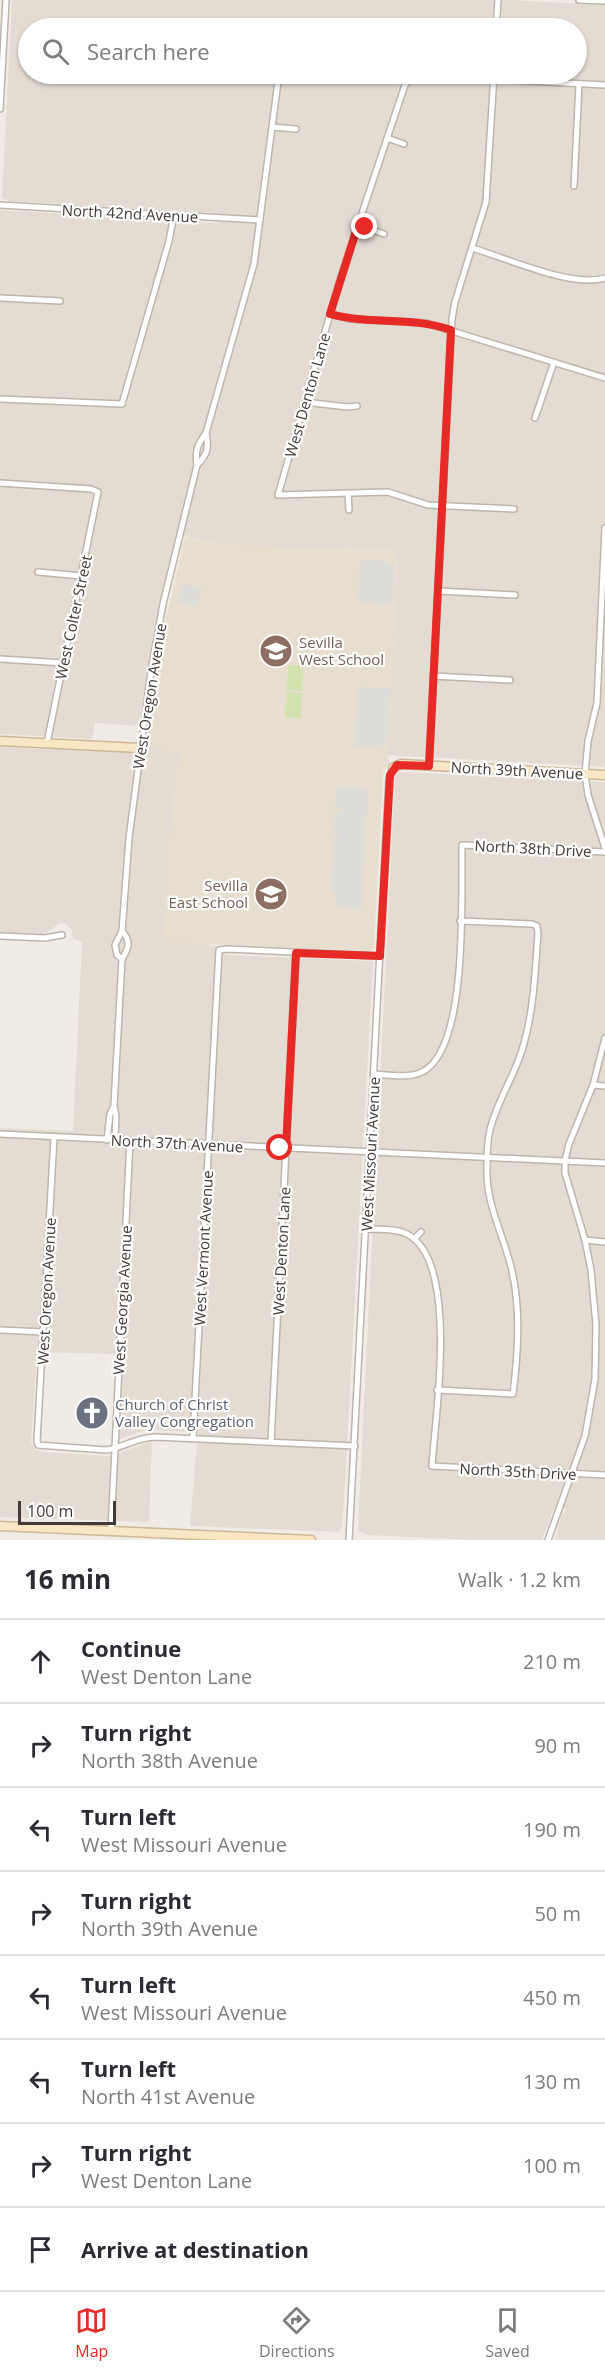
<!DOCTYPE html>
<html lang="en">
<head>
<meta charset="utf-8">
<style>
  :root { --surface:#fff; --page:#f7f7f7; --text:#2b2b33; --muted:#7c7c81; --line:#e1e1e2; --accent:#e72a25 }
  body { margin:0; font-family:"Open Sans",sans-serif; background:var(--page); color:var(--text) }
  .scale { position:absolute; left:18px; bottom:15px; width:98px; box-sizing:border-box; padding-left:6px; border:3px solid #423b35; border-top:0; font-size:16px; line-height:21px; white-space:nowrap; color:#423b35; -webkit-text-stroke:4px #fff; paint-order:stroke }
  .stop { position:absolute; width:18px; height:18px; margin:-14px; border:4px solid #e72a25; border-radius:50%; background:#fff }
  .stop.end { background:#e72a25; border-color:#fff; box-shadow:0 2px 6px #0008 }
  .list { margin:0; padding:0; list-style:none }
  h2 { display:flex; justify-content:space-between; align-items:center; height:78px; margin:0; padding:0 24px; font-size:26px }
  h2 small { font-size:20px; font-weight:400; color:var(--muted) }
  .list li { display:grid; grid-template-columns:39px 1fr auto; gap:18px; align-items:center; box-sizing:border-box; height:84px; padding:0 24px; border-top:2px solid var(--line) }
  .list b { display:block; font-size:22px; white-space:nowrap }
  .list p { margin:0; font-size:20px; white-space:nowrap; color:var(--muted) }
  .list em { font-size:20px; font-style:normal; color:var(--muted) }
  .icon { flex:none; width:33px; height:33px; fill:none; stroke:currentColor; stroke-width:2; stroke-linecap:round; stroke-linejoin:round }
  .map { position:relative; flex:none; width:605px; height:1540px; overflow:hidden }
  .search { position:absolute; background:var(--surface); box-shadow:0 2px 4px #0004; left:18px; right:18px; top:18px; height:66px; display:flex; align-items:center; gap:15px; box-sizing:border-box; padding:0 21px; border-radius:33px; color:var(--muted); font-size:22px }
  .sheet { height:750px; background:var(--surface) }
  nav { display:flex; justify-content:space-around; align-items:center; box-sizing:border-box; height:84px; border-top:2px solid var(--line); background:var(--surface); font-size:16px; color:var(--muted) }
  nav a { display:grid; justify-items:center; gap:3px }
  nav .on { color:var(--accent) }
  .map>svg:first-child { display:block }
  .residential { fill:#e4dcd3; fill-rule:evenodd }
  .education { fill:#e8decf }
  .park { fill:#d1e2b0 }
  .parking { fill:#dedcd9 }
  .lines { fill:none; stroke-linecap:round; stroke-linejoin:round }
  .street-casing { stroke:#beb5ab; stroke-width:8 }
  .secondary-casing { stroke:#cdb897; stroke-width:11 }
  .street { stroke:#fff; stroke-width:5 }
  .secondary { stroke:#f9e6c5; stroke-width:8 }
  .route { stroke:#e72a25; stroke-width:8 }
  .labels { text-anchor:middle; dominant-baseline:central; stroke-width:4.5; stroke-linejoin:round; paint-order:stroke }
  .street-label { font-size:15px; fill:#423b35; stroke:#fff }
  .education-label { font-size:15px; fill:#785e54; stroke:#fff; text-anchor:start }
  .worship-label { font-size:15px; fill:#5b616d; stroke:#fff; text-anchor:start }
</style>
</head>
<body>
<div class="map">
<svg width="605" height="1540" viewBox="0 0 605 1540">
  <rect width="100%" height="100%" fill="#f0ebe4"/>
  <g class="residential">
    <path d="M 12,0 L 512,0 L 605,5 L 605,767 L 387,755 L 397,551 L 220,545 L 176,534 L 152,640 L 139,726 L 95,723 L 92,739 L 0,734 L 0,210 L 219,223 L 221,213 L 9,201 L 2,198 ZM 28,28 L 576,28 L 576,74 L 28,74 Z"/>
    <path d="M 0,747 L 39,749 L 54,747 L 144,753 L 145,748 L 180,751 L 169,847 L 209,945 L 215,946 L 226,955 L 373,961 L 345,1484 L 342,1527 L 339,1532 L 190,1526 L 198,1432 L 145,1430 L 112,1442 L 116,1354 L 37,1352 L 31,1442 L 36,1450 L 43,1452 L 111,1456 L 152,1441 L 149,1522 L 0,1517 L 0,1128 L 73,1131 L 82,942 L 73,939 L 72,930 L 65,923 L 60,923 L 46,933 L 42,934 L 0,932 Z"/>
    <path d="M 400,772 L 605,782 L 605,1540 L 555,1540 L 561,1517 L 567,1509 L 554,1509 L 542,1540 L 476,1540 L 367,1535 L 359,1531 L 358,1528 L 395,775 Z"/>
  </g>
  <path class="education" d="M 185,537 L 220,545 L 397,551 L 387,755 L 390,762 L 384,770 L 383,776 L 374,946 L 371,951 L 162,942 L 169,847 L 180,751 L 145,748 L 163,631 Z"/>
  <g class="park">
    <path d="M 288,665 L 303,666 L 302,691 L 287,690 Z"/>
    <path d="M 287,692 L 302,693 L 301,718 L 285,718 Z"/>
  </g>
  <g class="parking">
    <path d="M 366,559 L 389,561 L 389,565 L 395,565 L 393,601 L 387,605 L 364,603 L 364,600 L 358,602 L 360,563 Z"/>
    <path d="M 182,584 L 202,589 L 197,607 L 178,603 Z"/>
    <path d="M 358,687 L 390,688 L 387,742 L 375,748 L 354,747 Z"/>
    <path d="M 336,787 L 368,788 L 362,909 L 336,907 L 336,894 L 331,893 L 332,864 L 336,864 L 336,862 L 332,862 L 333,837 L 339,838 L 340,835 L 334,834 L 335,811 L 340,811 L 341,808 L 335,808 Z"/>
  </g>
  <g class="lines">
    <g class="street-casing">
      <g id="street">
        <path d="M 579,0 L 605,1"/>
        <path d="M 496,28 L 498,0"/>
        <path d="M 0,109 L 6,0"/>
        <path d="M 272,127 L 296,129"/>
        <path d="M 387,138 L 404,144"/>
        <path d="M 574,186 L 579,84"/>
        <path d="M 0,205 L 260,220"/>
        <path d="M 358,225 L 384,234"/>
        <path d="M 472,248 C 507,258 571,288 605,278"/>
        <path d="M 0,298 L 60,301"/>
        <path d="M 330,314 L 350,319 L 426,323 L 605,378"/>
        <path d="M 0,399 L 122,404 L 169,241 L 174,215"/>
        <path d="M 305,402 L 347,407 L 357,406"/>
        <path d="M 535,418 L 554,362"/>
        <path d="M 197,465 C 208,454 209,448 206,433"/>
        <path d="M 0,483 L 91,489 L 98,492 L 47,743"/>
        <path d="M 348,493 L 349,510"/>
        <path d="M 514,509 L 428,505 L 388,492 L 278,495 L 341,276 L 405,85 L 411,77 L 452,77 L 605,85"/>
        <path d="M 605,528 L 597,703 L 588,741 L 585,774 L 588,795 L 605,848"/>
        <path d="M 38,572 L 82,576"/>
        <path d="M 438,591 L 515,595"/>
        <path d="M 0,659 L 64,663"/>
        <path d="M 433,676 L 510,680"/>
        <path d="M 429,766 L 452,319 L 455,302 L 486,202 L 494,74"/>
        <path d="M 0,936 L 45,938 L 62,935"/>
        <path d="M 122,959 L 117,955 L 115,945 L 122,931 L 129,838 L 151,671 L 163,604 L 197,465 C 195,451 197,445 206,433 L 254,264 L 279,74"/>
        <path d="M 374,1074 C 390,1075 410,1079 424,1071 C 469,1045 461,892 462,845 L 605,852"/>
        <path d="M 593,1085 L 605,1086"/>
        <path d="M 0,1134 L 605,1163"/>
        <path d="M 54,1137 L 37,1441 L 38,1445 L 106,1450 C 123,1448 137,1437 155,1437 L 355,1446"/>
        <path d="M 107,1140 L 110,1114 L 114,1106"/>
        <path d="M 115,1140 L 116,1116 L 114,1106 L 122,959 C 129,948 131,941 122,931"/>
        <path d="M 366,1229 C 379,1230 395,1228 407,1234 C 460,1261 435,1416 432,1466 L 605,1475"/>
        <path d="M 414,1239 L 421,1232"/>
        <path d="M 585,1240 L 605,1242"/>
        <path d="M 0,1330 L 44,1332"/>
        <path d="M 437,1390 L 513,1394 C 518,1354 521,1311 512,1271 C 504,1235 485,1204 487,1166 C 487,1154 487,1141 490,1130 C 497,1101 514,1077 522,1050 C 534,1012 535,972 538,933 L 537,926 L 532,924 L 460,921"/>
        <path d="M 193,1438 L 219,950 L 227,949 L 380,956"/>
        <path d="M 271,1442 L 296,953"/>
        <path d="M 111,1531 L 130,1140"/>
        <path d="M 349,1540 L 389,779 L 393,768"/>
        <path d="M 548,1540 L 585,1436 L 595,1379 L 596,1325 L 591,1270 L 585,1240 L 565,1173 L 565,1160 L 569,1144 L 593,1085 L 605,1038"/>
      </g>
    </g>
    <g class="secondary-casing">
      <g id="secondary">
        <path d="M 0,741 L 139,748"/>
        <path d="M 393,768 L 401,764 L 605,775"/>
        <path d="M 0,1526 L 311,1540"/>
      </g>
    </g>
    <use href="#street" class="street"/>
    <use href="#secondary" class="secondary"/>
  </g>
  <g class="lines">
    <path class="route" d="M 280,1148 L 286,1148 L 296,953 L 380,956 L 390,775 L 397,765 L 429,766 L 451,330 C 411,316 370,325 330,314 L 358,225 L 365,227"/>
  </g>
  <defs>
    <g id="school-disc" transform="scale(1.725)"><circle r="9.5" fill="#8d6e63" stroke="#fff"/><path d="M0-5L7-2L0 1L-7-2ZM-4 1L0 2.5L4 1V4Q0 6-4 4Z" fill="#fff"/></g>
    <g id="church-disc" transform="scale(1.725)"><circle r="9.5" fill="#6b7280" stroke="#fff"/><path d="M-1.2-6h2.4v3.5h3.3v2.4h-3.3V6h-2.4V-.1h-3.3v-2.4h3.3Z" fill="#fff"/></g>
  </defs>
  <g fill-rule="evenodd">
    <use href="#school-disc" x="276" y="651"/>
    <use href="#school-disc" x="271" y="894"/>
    <use href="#church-disc" x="92" y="1413"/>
  </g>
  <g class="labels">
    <g class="street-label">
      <text transform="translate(130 213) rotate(3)">North 42nd Avenue</text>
      <text transform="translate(307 395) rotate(-74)">West Denton Lane</text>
      <text transform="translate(73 617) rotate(-78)">West Colter Street</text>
      <text transform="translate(149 696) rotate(-81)">West Oregon Avenue</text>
      <text transform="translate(517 770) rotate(3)">North 39th Avenue</text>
      <text transform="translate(533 848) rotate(3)">North 38th Drive</text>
      <text transform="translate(177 1143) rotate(3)">North 37th Avenue</text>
      <text transform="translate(370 1154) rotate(-87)">West Missouri Avenue</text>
      <text transform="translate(203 1248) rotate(-87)">West Vermont Avenue</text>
      <text transform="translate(281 1251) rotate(-87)">West Denton Lane</text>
      <text transform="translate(46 1291) rotate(-87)">West Oregon Avenue</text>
      <text transform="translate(122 1300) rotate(-87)">West Georgia Avenue</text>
      <text transform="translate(518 1471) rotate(3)">North 35th Drive</text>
    </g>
    <g class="education-label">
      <text x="299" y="642">Sevilla<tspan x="299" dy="17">West School</tspan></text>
      <text x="248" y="885" text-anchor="end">Sevilla<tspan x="248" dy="17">East School</tspan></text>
    </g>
    <g class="worship-label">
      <text x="115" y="1404">Church of Christ<tspan x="115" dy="17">Valley Congregation</tspan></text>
    </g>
  </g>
</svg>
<div class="scale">100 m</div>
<div class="stop" style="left:280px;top:1148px"></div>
<div class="stop end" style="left:365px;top:227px"></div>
<div class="search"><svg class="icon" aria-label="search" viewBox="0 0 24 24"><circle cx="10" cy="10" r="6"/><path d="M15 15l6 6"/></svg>Search here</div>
</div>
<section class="sheet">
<h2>16 min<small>Walk · 1.2 km</small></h2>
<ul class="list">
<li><svg class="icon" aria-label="ahead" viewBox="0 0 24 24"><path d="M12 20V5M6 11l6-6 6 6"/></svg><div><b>Continue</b><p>West Denton Lane</p></div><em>210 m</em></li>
<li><svg class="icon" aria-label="right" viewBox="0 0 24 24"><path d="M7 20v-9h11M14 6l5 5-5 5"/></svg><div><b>Turn right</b><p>North 38th Avenue</p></div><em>90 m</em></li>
<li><svg class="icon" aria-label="left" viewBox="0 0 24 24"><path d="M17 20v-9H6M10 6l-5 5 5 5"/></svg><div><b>Turn left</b><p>West Missouri Avenue</p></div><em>190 m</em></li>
<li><svg class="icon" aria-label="right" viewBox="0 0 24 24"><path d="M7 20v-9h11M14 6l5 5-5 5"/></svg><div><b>Turn right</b><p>North 39th Avenue</p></div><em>50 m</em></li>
<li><svg class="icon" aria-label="left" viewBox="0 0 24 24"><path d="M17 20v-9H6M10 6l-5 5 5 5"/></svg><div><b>Turn left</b><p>West Missouri Avenue</p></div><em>450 m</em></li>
<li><svg class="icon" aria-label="left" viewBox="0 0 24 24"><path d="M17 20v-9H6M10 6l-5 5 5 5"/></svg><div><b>Turn left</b><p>North 41st Avenue</p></div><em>130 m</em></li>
<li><svg class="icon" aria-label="right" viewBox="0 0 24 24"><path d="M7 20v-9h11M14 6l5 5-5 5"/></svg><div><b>Turn right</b><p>West Denton Lane</p></div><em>100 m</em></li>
<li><svg class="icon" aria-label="arrive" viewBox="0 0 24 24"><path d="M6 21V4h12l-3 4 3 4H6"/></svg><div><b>Arrive at destination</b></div></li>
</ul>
</section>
<nav>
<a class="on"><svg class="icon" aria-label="map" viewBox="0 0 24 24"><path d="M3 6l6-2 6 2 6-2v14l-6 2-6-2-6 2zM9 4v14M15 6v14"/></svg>Map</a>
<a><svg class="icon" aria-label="directions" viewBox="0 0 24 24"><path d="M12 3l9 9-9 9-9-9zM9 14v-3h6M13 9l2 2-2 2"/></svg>Directions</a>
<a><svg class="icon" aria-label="saved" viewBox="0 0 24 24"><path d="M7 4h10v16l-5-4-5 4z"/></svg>Saved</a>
</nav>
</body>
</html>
